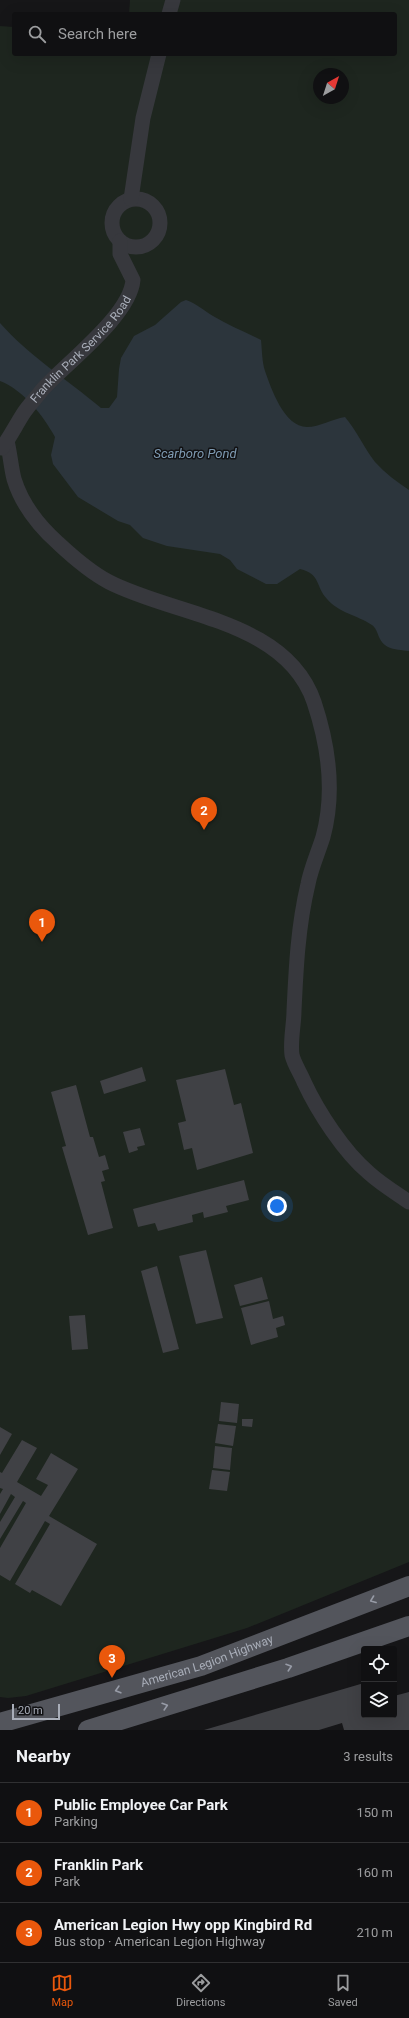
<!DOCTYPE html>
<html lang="en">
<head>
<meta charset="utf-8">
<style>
  :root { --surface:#101012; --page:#1e1e20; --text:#f1f3f6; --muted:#9c9d9f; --line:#303032; --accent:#ea580c }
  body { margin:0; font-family:Roboto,sans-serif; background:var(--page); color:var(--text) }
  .controls { position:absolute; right:12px; bottom:12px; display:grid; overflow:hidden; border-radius:4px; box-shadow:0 4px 16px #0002 }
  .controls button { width:36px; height:36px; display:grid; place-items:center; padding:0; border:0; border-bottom:1px solid var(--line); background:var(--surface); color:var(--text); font:20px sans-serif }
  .compass { position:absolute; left:313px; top:68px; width:36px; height:36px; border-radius:50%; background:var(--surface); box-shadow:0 4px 16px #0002; rotate:39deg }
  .scale { position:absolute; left:12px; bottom:10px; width:48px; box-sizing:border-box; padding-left:4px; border:2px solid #a8adb8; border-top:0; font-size:11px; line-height:14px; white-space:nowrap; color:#a8adb8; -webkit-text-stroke:3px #111113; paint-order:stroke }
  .you { position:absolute; left:277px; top:1206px; width:14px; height:14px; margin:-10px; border:3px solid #fff; border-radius:50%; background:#1a73e8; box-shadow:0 0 0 6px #1a73e833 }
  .badge { display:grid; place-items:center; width:26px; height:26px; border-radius:50%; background:var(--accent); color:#fff; font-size:13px; font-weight:700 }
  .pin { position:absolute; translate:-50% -33px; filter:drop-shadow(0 1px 2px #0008) }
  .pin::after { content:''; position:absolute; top:21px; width:14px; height:12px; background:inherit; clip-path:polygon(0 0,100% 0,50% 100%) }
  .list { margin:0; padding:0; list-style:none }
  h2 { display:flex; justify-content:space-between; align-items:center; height:52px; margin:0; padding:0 16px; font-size:17px }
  h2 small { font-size:13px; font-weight:400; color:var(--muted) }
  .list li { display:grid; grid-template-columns:26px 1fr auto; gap:12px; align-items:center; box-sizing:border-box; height:60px; padding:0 16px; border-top:1px solid var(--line) }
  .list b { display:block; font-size:15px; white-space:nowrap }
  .list p { margin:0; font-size:13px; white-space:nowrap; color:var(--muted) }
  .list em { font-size:13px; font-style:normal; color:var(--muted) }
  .icon { flex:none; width:22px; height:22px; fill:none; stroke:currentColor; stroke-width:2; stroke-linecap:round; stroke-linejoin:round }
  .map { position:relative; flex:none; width:409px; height:1730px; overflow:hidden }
  .search { position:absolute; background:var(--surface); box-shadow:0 4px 16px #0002; left:12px; right:12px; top:12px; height:44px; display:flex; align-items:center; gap:10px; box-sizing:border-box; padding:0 14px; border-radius:4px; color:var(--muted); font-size:15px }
  .sheet { height:232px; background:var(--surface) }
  nav { display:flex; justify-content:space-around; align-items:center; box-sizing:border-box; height:56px; border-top:1px solid var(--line); background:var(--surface); font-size:11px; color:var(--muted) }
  nav a { display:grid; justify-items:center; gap:2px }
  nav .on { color:var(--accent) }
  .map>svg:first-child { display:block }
  .green { fill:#1e261f; fill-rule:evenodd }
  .water { fill:#2c353c }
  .building { fill:#404145 }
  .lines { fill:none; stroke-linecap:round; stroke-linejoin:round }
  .minor { stroke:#37383d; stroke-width:15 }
  .major { stroke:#53555c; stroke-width:20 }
  .oneway { stroke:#979ba6 }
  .labels { text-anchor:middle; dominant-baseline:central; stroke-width:3; stroke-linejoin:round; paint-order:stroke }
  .street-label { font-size:12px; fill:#a8adb8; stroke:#111113 }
  .water-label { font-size:13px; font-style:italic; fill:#7f9bb3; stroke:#111113 }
</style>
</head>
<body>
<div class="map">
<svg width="409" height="1730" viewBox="0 0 409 1730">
  <rect width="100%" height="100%" fill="#161618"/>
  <path class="green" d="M 130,0 L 409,0 L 409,1562 L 247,1628 L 26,1696 L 8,1698 L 0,1697 L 0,26 L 14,27 L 14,54 L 395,54 L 395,14 L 129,14 ZM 319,74 L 343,74 L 343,98 L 319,98 Z"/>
  <path class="water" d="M 186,300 C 197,304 203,310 213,316 C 228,325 245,332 261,340 C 262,350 262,362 265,371 C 271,388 284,427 307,427 C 320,427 332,419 345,417 C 357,431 364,448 375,462 C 385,473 397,482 409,490 L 409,651 C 402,650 394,650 388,647 C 377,641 379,630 372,625 C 357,615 339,613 327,599 C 315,586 321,574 300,569 L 277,584 L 266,584 L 237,569 L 230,560 L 220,554 L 167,546 L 143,538 L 130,525 L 118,521 L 78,497 L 53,464 L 51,455 L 55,437 C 43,415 23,390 0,381 L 0,323 C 29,356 68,380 101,408 L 109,408 L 117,397 L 119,369 L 121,358 L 134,336 L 155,325 L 181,302 Z"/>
  <g class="building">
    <path d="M 142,1067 L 146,1081 L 104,1094 L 100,1081 Z"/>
    <path d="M 225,1069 L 234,1105 L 241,1103 L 253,1153 L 197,1170 L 192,1148 L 184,1150 L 178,1123 L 186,1121 L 176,1080 Z"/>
    <path d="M 76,1085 L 90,1137 L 93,1137 L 99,1157 L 105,1155 L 109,1169 L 102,1171 L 105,1181 L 101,1182 L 113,1228 L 88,1235 L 62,1147 L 66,1146 L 51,1092 Z"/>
    <path d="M 140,1128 L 145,1145 L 137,1147 L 138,1150 L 129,1153 L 123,1132 Z"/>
    <path d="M 244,1180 L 249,1200 L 226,1206 L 228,1212 L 204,1218 L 203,1212 L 192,1215 L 193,1222 L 158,1231 L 155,1223 L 138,1227 L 133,1209 Z"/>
    <path d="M 206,1250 L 223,1318 L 196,1324 L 179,1256 Z"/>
    <path d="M 157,1266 L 179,1349 L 163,1353 L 141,1271 Z"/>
    <path d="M 262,1277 L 268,1299 L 240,1306 L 234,1285 Z"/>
    <path d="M 269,1301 L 273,1319 L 283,1316 L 285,1325 L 276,1328 L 278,1337 L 251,1345 L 241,1308 Z"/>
    <path d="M 85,1315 L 88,1349 L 72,1350 L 69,1316 Z"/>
    <path d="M 221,1402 L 239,1404 L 237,1423 L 219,1421 Z"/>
    <path d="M 242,1419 L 253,1419 L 252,1427 L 242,1426 Z"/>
    <path d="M 218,1424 L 236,1426 L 233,1446 L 215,1443 Z"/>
    <path d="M 0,1427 L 12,1434 L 0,1455 Z"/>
    <path d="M 22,1440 L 37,1448 L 17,1482 L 41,1496 L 48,1485 L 36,1479 L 51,1453 L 78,1469 L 49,1516 L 97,1544 L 61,1606 L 32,1590 L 30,1593 L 15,1584 L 50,1524 L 45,1521 L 10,1581 L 0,1575 L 0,1548 L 26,1503 L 23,1501 L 0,1539 L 0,1522 L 15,1497 L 11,1494 L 0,1514 L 0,1494 L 3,1489 L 0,1488 L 0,1472 L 2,1473 Z"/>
    <path d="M 215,1446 L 232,1448 L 230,1470 L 213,1468 Z"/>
    <path d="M 212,1470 L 230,1472 L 227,1491 L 209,1489 Z"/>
    <path d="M 364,1683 L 364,1715 L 394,1715 L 394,1696 L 409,1692 L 409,1730 L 344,1730 L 342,1723 L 319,1730 L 204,1730 Z"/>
  </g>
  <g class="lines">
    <g class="minor">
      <path d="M 169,14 L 173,0"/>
      <circle cx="136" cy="223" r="24"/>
      <path d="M 131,199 L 143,118 L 159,54"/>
      <path d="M 7,441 C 10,453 11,467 14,479 C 22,505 39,526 58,543 C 74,558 90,572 109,582 C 175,616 286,620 314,702 C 328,744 335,793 323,837 C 318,853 311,868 308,884 C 298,926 296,968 294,1011 C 294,1024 290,1041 292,1055 C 294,1064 301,1074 304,1082 C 318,1112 344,1152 369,1173 C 381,1184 396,1193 409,1202"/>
      <path id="s1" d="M 2,448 C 10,437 16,425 23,414 C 28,406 36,398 42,390 C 66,363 130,316 133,280 L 120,254 L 120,241"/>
    </g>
    <g class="major">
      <path id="s2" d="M 0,1723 L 201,1666 L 409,1586"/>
      <path d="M 88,1730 L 288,1668 L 409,1626"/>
    </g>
  </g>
  <defs><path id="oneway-chevron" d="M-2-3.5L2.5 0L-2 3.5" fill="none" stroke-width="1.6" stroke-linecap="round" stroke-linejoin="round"/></defs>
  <g class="oneway">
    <use href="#oneway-chevron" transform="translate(373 1600) rotate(159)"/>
    <use href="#oneway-chevron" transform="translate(289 1667) rotate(-18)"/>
    <use href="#oneway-chevron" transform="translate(118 1690) rotate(164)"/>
    <use href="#oneway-chevron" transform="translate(165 1706) rotate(-17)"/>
  </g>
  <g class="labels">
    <g class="street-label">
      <text stroke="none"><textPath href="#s1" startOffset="127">Franklin Park Service Road</textPath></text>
      <text stroke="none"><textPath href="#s2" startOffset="216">American Legion Highway</textPath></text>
    </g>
    <g class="water-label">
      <text x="195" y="453">Scarboro Pond</text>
    </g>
  </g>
</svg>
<div class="controls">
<button><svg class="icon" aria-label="locate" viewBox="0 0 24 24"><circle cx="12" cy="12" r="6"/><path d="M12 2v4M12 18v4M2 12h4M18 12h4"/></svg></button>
<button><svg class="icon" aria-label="layers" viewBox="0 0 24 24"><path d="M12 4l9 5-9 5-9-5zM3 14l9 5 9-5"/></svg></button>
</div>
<svg class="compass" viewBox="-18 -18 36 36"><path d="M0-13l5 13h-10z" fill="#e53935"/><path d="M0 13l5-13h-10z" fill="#9c9d9f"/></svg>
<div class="scale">20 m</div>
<div class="you"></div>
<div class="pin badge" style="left:42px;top:942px">1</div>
<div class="pin badge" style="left:204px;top:830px">2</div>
<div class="pin badge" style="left:112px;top:1678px">3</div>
<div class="search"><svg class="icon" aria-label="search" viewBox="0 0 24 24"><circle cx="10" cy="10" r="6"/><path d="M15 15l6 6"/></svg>Search here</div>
</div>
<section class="sheet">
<h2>Nearby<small>3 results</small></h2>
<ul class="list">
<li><span class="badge">1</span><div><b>Public Employee Car Park</b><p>Parking</p></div><em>150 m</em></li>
<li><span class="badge">2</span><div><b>Franklin Park</b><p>Park</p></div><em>160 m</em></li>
<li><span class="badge">3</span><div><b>American Legion Hwy opp Kingbird Rd</b><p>Bus stop · American Legion Highway</p></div><em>210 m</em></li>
</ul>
</section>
<nav>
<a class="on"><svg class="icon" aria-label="map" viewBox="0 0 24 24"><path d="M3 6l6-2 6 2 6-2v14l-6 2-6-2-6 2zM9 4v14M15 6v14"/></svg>Map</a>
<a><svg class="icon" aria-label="directions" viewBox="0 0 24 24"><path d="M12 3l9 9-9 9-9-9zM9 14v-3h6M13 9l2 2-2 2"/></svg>Directions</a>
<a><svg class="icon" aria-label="saved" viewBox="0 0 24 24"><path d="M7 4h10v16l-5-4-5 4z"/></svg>Saved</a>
</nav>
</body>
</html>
